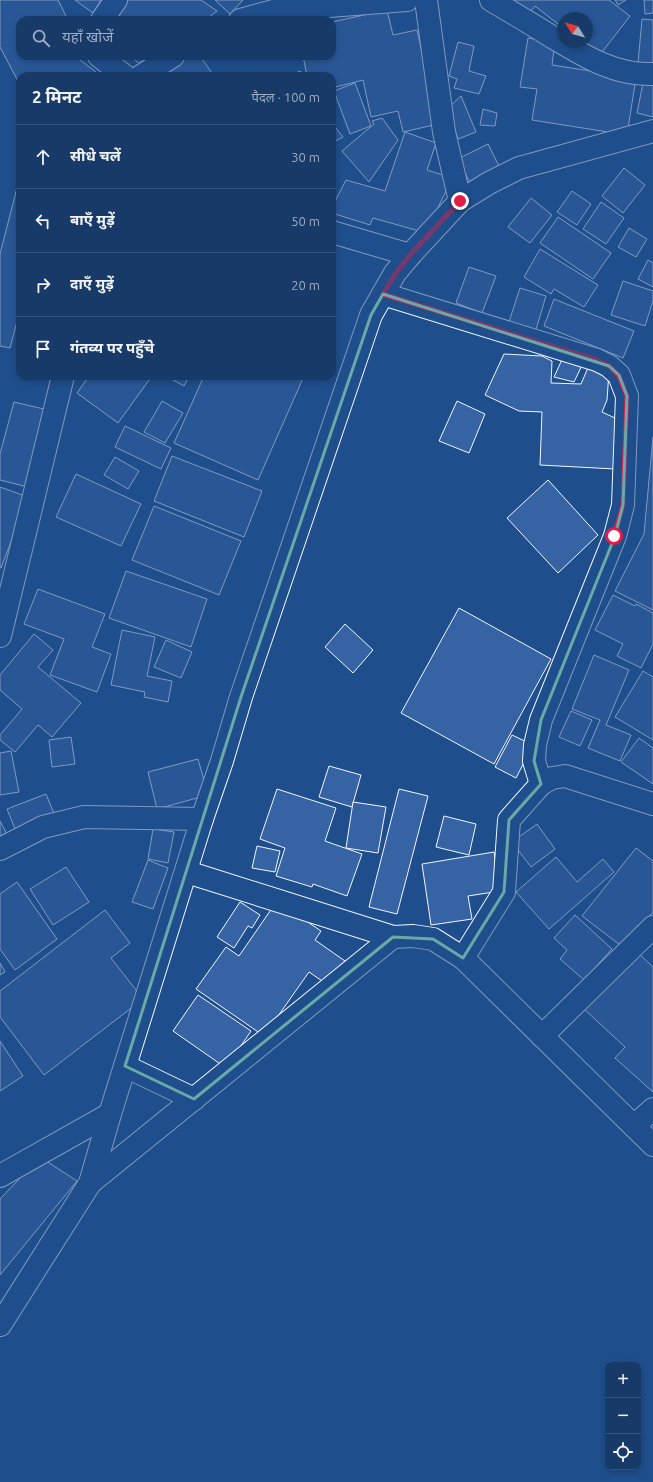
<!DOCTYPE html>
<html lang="hi">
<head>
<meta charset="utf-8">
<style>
  :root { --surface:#173a69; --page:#20416f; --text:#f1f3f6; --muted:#9eadc0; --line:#36547d }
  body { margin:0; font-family:Ubuntu,"Noto Sans Devanagari",sans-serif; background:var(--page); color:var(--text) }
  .controls { position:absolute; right:12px; bottom:12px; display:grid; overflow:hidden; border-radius:8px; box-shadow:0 2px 6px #0003 }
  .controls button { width:36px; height:36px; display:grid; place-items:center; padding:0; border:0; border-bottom:1px solid var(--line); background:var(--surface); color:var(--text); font:20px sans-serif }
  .compass { position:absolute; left:557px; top:12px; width:36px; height:36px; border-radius:50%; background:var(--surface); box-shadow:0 2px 6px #0003; rotate:307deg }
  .stop { position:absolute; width:12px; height:12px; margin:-9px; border:3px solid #e11d48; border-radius:50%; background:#fff }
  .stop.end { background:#e11d48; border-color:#fff; box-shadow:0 1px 4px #0008 }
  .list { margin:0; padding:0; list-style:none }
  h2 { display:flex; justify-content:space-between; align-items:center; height:52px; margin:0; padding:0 16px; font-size:17px }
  h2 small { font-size:13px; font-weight:400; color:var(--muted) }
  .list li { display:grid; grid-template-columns:26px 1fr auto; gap:12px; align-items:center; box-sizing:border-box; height:64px; padding:0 16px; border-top:1px solid var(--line) }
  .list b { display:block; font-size:15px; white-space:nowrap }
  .list em { font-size:13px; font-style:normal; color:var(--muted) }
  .icon { flex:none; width:22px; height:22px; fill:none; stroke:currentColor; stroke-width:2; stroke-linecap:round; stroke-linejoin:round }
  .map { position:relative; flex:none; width:653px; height:1482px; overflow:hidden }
  .search { position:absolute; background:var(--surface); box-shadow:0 2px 6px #0003; left:16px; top:16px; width:320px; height:44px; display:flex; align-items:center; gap:10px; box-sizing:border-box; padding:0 14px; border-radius:12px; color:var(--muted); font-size:15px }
  .panel { position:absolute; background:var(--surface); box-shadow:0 2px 6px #0003; left:16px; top:72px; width:320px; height:308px; border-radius:12px }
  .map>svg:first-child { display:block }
  .building { fill:#3563a3; stroke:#f2f6ff }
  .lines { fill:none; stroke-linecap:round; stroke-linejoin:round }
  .street-casing { stroke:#f2f6ff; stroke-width:24 }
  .street { stroke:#1f4e8c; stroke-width:22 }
  .route { stroke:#e11d48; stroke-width:5 }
  .marked { fill:none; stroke:#6aa9a8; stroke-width:3; stroke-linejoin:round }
</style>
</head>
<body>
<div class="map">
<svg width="653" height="1482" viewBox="0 0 653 1482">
  <rect width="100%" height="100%" fill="#1f4e8c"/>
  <g class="building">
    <path d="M 0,0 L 58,0 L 68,20 L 20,20 L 20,56 L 75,56 L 101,76 L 20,76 L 20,85 L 0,47 Z"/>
    <path d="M 75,0 L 101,0 L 93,13 Z"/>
    <path d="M 128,0 L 201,0 L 217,11 L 205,20 L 114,20 Z"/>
    <path d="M 215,0 L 243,0 L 230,14 Z"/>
    <path d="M 507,0 L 609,0 L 630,16 L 599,56 L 581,42 L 587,42 L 587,18 L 563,18 L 563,28 L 535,6 L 527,16 Z"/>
    <path d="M 615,0 L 626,0 L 618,5 Z"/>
    <path d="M 644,0 L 653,0 L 653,13 L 645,14 Z"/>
    <path d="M 387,10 L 393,35 L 417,30 L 438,124 L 403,132 L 398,111 L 371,117 L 363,80 L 332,88 L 332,76 L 307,76 L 303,56 L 332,56 L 332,22 Z"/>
    <path d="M 642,19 L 653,20 L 653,64 L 638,63 Z"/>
    <path d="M 528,38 L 555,42 L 552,65 L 636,78 L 627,135 L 532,120 L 537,89 L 520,87 Z"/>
    <path d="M 458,42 L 474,46 L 469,71 L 486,76 L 479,94 L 454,88 L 457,79 L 449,76 Z"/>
    <path d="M 129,56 L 150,56 L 139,63 Z"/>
    <path d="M 189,56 L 200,56 L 214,76 L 162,76 Z"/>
    <path d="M 300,71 L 303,76 L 290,76 Z"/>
    <path d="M 355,83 L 371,126 L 350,134 L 334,91 Z"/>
    <path d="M 643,83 L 653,85 L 653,117 L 637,113 Z"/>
    <path d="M 461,96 L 476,132 L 458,139 L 447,109 Z"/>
    <path d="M 483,109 L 497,113 L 495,126 L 480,125 Z"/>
    <path d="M 382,118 L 398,140 L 369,182 L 342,151 L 374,124 L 372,121 Z"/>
    <path d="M 332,123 L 343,137 L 332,143 Z"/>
    <path d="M 405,132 L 436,143 L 427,170 L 452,178 L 426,233 L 373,218 L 370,225 L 332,213 L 332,207 L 346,180 L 385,191 Z"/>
    <path d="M 488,144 L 501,170 L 471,185 L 458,159 Z"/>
    <path d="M 624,168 L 645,185 L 623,213 L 602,196 Z"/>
    <path d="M 20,176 L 20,310 L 10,348 L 0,346 L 0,254 Z"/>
    <path d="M 572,191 L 591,204 L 577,225 L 557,212 Z"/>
    <path d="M 531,198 L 552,215 L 530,243 L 508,227 Z"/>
    <path d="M 601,202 L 624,218 L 606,244 L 583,229 Z"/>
    <path d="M 558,217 L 611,253 L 593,279 L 540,243 Z"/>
    <path d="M 629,228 L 647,239 L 636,257 L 618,247 Z"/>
    <path d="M 540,249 L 598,285 L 584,307 L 554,289 L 551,294 L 524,277 Z"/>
    <path d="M 648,260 L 653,263 L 653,287 L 638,279 Z"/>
    <path d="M 469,267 L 496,276 L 482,313 L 456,303 Z"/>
    <path d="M 623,281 L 653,291 L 653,301 L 645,326 L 611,315 Z"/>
    <path d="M 520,288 L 546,296 L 535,333 L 508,325 Z"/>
    <path d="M 554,299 L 634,331 L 623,358 L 544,326 Z"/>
    <path d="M 565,353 L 584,361 L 574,382 L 554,377 Z"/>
    <path d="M 504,354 L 542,356 L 552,361 L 551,383 L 581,384 L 590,363 L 609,372 L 607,400 L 602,412 L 617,419 L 615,469 L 540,465 L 542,412 L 519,411 L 485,395 Z"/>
    <path d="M 89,376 L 152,376 L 118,423 L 77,393 Z"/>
    <path d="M 166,376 L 189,376 L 184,386 Z"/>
    <path d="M 204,376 L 304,376 L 258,480 L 174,443 Z"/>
    <path d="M 162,401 L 183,413 L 165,443 L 144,432 Z"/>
    <path d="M 457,401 L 485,414 L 469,453 L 439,441 Z"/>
    <path d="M 14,402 L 48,410 L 28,487 L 0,480 L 0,454 Z"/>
    <path d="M 125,426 L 171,448 L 161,469 L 115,447 Z"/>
    <path d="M 653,437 L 653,610 L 615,591 L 644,534 Z"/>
    <path d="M 172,456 L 262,491 L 244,537 L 154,501 Z"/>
    <path d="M 115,457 L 139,471 L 128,489 L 104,475 Z"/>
    <path d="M 76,474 L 141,504 L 121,546 L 56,517 Z"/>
    <path d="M 548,480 L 598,535 L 558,573 L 507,518 Z"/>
    <path d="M 0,487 L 28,497 L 1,568 L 0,568 Z"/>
    <path d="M 154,506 L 241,541 L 219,595 L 132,560 Z"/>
    <path d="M 126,571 L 207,599 L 191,647 L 109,618 Z"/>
    <path d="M 38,589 L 105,614 L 92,647 L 111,654 L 97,692 L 50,675 L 64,639 L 24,624 Z"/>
    <path d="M 613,595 L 635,606 L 636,604 L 653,613 L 653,644 L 641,668 L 617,656 L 623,644 L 595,630 Z"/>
    <path d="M 459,608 L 551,659 L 494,764 L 401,713 Z"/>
    <path d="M 345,624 L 373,650 L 353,673 L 325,647 Z"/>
    <path d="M 122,630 L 155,637 L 147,676 L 172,681 L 168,702 L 144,697 L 145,692 L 111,685 Z"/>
    <path d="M 34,634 L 53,650 L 38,667 L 81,703 L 52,737 L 38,725 L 15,752 L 0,740 L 0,735 L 22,709 L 0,690 L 0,675 Z"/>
    <path d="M 166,640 L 192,652 L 181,678 L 154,667 Z"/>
    <path d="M 594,655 L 629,670 L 606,725 L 631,735 L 620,761 L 588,748 L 600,720 L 572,709 Z"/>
    <path d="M 643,671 L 653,677 L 653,740 L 615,717 Z"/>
    <path d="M 571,711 L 592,720 L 580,746 L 559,737 Z"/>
    <path d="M 512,735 L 533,745 L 516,778 L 495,767 Z"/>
    <path d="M 71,737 L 75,764 L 52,767 L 49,740 Z"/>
    <path d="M 639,738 L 653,748 L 653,784 L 621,762 Z"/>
    <path d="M 11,751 L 19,792 L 0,795 L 0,753 Z"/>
    <path d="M 198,759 L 208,795 L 157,809 L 148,772 Z"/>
    <path d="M 329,766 L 361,775 L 352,807 L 319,797 Z"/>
    <path d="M 277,789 L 336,808 L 325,841 L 362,854 L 347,896 L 313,884 L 312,887 L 276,876 L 285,848 L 260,839 Z"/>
    <path d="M 399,789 L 428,796 L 397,914 L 369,907 Z"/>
    <path d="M 46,794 L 57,821 L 18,836 L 7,809 Z"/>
    <path d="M 353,802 L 386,807 L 378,853 L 346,848 Z"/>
    <path d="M 444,816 L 476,824 L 469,855 L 436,847 Z"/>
    <path d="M 0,821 L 10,840 L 0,845 Z"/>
    <path d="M 537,824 L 555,849 L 531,867 L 512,842 Z"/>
    <path d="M 153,829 L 174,832 L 168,863 L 148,859 Z"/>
    <path d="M 257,846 L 280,851 L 275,872 L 252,868 Z"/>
    <path d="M 636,848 L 653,861 L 653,912 L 624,948 L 582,916 Z"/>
    <path d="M 494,852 L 500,891 L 468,896 L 472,919 L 431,925 L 422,864 Z"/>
    <path d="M 556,857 L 577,882 L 603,859 L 614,872 L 549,929 L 516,892 Z"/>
    <path d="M 148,860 L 168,868 L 153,909 L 132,902 Z"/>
    <path d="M 66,867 L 89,902 L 53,925 L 30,889 Z"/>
    <path d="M 17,882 L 57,939 L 15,970 L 0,949 L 0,894 Z"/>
    <path d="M 277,901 L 321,931 L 315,940 L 345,961 L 328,985 L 309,972 L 264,1036 L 196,989 L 226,947 L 239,956 Z"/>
    <path d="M 240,902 L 260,915 L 252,928 L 248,926 L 234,948 L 217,937 Z"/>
    <path d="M 105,910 L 130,943 L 111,958 L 143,999 L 44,1075 L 0,1017 L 0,991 Z"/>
    <path d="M 575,915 L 612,949 L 584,980 L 560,959 L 567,950 L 554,938 Z"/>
    <path d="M 637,952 L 653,967 L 653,1092 L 615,1058 L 625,1047 L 584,1009 Z"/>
    <path d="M 0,963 L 5,972 L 0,975 Z"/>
    <path d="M 198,995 L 251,1031 L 226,1068 L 173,1031 Z"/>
    <path d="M 0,1041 L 23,1076 L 0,1091 Z"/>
    <path d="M 40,1157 L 77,1181 L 0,1275 L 0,1199 Z"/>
  </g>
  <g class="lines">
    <g class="street-casing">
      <g id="street">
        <path d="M 426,0 L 444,132 L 460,201"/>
        <path d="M 491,0 C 511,12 530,23 549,35 C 581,54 614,76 653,74"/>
        <path d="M 102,20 L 116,0"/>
        <path d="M 240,20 L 277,10 L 407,0"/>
        <path d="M 99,56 L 125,76"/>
        <path d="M 141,76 L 173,56"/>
        <path d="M 332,232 L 410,255"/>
        <path d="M 383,294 L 597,360 L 609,366 L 619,375 L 627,396 L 623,505 L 615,536 L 541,720 L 535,745 L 534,761 L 541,784"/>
        <path d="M 0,636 L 63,376"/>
        <path d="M 0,849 L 43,827 L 84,817 L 202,819"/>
        <path d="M 187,872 L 393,937"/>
        <path d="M 463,958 L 504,892 L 509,820 L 541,784 L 552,778 L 565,776 L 653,804"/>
        <path d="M 542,1036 L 653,927"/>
        <path d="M 125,1066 L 194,1099"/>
        <path d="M 634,1126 L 653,1109"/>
        <path d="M 0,1176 L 110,1114 L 202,819 L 222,761 L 241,697 L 371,315 L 395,273 L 410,255 L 460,201 L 489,183 L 519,168 L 653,131"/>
        <path d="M 90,1183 L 110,1114"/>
        <path d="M 0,1325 L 90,1183 L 393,937 L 413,936 L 433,939 L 463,958 L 653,1145"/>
      </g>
    </g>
    <use href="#street" class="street"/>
  </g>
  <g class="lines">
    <path class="route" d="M 460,201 L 410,255 L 396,273 L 383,294 L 597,360 L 610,366 L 619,376 L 627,396 L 623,505 L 614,536"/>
  </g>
  <path d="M0 0H653V1482H0ZM 383,294 L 609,366 L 619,375 L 627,396 L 623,505 L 615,536 L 541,720 L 534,761 L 541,784 L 509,820 L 504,892 L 463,958 L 433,939 L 393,937 L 194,1099 L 125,1066 L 241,697 L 371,315 Z" fill="#1f4e8c" fill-opacity=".55" fill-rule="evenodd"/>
  <path class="marked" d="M 383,294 L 609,366 L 619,375 L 627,396 L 623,505 L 615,536 L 541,720 L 534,761 L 541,784 L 509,820 L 504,892 L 463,958 L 433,939 L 393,937 L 194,1099 L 125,1066 L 241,697 L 371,315 Z"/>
</svg>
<div class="controls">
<button>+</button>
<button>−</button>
<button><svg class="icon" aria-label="locate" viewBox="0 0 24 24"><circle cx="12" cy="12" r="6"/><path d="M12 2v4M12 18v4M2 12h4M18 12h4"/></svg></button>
</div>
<svg class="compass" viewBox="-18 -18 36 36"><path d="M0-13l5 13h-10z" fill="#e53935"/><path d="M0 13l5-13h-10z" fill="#9eadc0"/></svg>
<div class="stop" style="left:614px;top:536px"></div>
<div class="stop end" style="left:460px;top:201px"></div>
<div class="search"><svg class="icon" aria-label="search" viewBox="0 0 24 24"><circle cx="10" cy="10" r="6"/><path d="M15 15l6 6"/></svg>यहाँ खोजें</div>
<section class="panel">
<h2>2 मिनट<small>पैदल · 100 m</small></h2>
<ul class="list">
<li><svg class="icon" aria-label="ahead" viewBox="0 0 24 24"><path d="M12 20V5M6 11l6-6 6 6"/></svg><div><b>सीधे चलें</b></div><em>30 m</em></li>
<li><svg class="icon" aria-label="left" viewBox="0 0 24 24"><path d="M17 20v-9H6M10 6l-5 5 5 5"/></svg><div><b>बाएँ मुड़ें</b></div><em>50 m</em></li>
<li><svg class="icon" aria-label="right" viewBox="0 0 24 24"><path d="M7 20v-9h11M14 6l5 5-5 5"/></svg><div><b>दाएँ मुड़ें</b></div><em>20 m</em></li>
<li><svg class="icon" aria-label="arrive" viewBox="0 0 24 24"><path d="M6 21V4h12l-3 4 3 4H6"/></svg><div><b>गंतव्य पर पहुँचे</b></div></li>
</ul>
</section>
</div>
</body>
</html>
